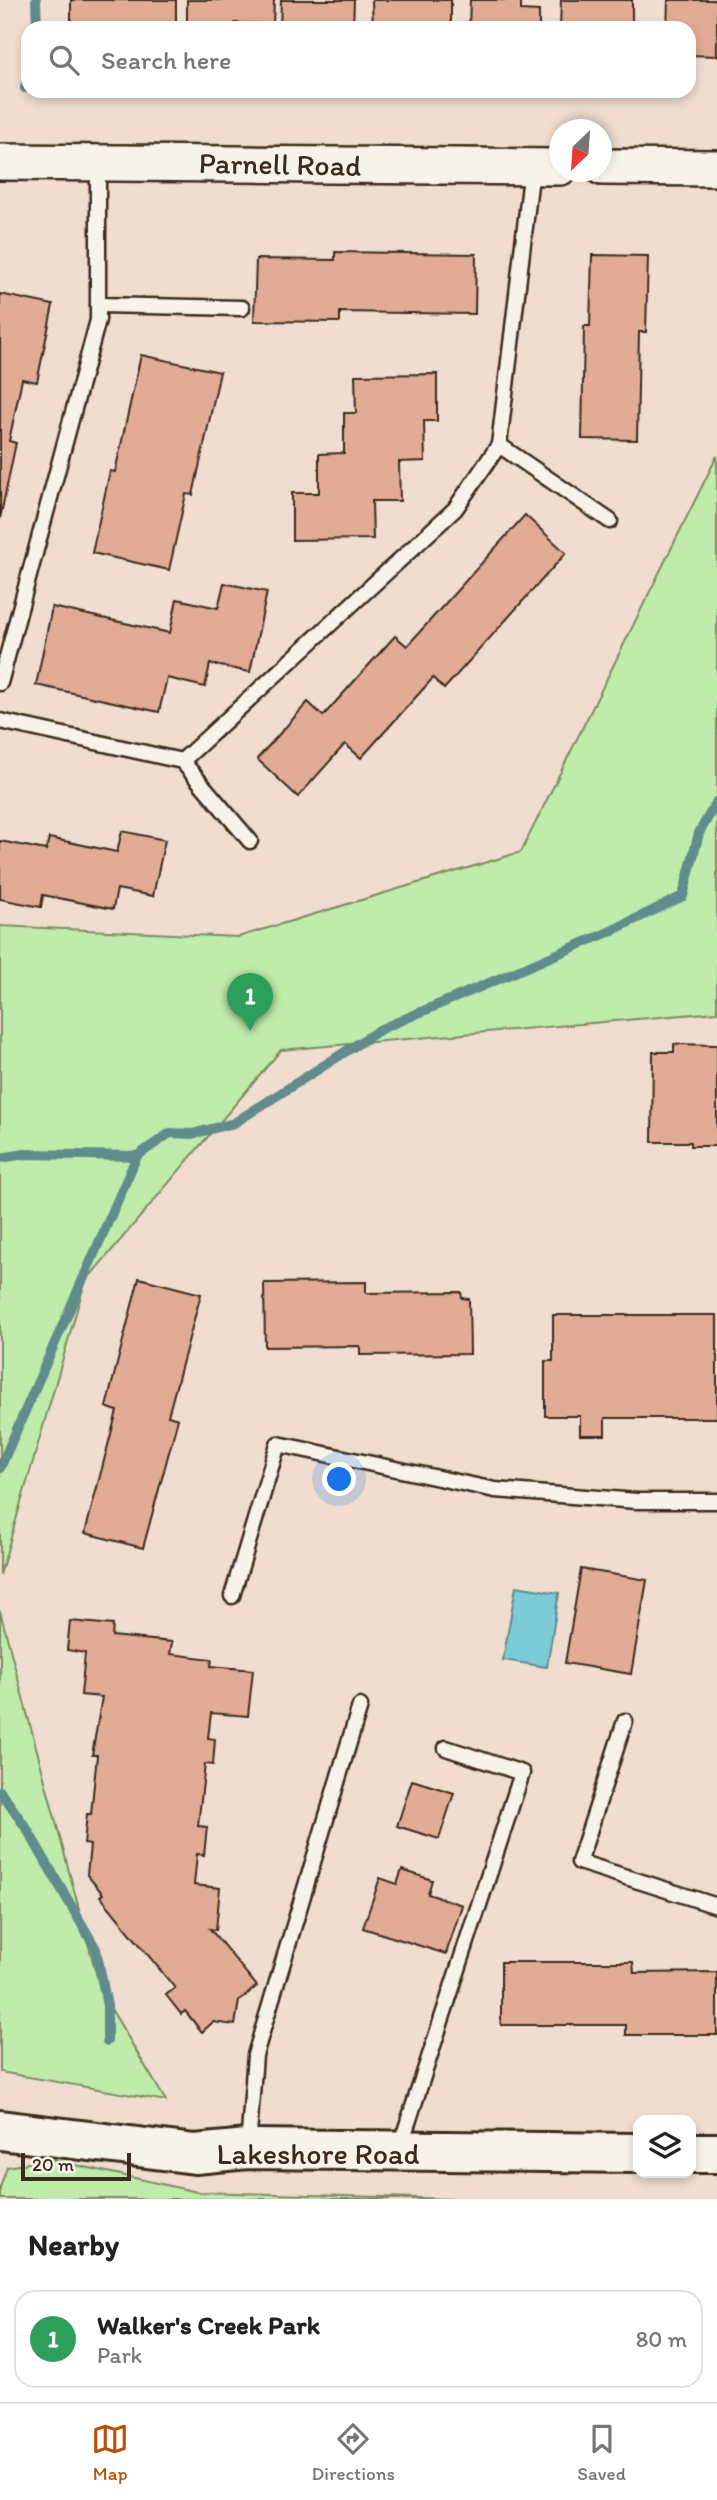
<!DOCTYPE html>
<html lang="en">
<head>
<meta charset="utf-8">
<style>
  :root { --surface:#fff; --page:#f2f2f2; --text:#222; --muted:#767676; --line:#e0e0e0; --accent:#b45309 }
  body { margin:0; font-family:Itim,sans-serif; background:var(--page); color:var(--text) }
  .controls { position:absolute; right:21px; bottom:21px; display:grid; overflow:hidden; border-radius:14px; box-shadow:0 4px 10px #0003 }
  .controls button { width:63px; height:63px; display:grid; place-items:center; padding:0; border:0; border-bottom:2px solid var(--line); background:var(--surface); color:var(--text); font:35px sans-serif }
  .compass { position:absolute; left:549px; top:119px; width:63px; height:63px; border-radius:50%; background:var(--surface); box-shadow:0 4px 10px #0003; rotate:205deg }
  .scale { position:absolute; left:21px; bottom:18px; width:110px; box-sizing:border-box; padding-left:7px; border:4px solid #3b2a1e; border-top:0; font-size:19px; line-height:24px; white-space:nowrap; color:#3b2a1e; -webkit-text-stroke:5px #f7f3e8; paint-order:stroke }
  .you { position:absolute; left:340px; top:1480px; width:24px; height:24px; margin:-18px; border:5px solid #fff; border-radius:50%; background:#1a73e8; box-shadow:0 0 0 10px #1a73e833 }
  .badge { display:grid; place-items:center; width:46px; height:46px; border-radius:50%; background:var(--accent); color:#fff; font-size:23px; font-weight:700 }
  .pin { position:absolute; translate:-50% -58px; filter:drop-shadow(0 2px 4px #0008) }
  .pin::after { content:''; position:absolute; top:37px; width:24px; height:21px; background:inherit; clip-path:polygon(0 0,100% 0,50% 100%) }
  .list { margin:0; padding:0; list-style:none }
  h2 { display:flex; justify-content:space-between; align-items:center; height:91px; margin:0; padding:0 28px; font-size:30px }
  h2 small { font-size:23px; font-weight:400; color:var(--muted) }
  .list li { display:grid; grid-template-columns:46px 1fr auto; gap:21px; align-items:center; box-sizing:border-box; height:98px; margin:0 14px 14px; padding:0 14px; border:2px solid var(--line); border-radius:21px }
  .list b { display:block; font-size:26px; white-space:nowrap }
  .list p { margin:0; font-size:23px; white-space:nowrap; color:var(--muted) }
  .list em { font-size:23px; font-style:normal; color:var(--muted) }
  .icon { flex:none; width:38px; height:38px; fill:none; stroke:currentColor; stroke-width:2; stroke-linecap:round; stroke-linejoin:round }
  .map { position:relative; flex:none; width:717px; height:2199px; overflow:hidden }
  .search { position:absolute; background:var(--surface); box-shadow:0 4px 10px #0003; left:21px; right:21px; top:21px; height:77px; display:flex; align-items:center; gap:18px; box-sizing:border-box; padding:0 24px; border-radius:21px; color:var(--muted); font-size:26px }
  .sheet { height:203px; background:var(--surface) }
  nav { display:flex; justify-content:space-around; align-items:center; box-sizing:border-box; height:98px; border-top:2px solid var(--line); background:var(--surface); font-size:19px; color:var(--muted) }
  nav a { display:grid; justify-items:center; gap:4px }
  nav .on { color:var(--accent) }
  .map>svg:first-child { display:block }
  .green { fill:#bfecaa; stroke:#7d8b64; stroke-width:2 }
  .water { fill:#7cccd7; stroke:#628b8d; stroke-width:2 }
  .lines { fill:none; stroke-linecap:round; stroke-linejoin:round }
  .stream { stroke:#628b8d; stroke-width:10 }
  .building { fill:#e1ab95; stroke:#3b2a1e; stroke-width:2 }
  .service-casing { stroke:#3b2a1e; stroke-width:19 }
  .tertiary-casing { stroke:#3b2a1e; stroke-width:40 }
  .secondary-casing { stroke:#3b2a1e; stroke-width:44 }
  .service { stroke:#f7f3e8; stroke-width:14 }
  .tertiary { stroke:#f7f3e8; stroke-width:35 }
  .secondary { stroke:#f7f3e8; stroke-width:38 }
  .labels { text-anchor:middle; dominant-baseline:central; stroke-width:6; stroke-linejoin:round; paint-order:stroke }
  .street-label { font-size:30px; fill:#3b2a1e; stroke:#f7f3e8 }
</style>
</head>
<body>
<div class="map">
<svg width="717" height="2199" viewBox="0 0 717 2199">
  <rect width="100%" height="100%" fill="#f0ddcf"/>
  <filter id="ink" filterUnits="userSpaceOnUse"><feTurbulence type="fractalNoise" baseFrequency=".0143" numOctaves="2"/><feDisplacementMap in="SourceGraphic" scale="14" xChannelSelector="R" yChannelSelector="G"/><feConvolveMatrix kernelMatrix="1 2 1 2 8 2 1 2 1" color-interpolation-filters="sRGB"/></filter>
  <g filter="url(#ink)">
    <g class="green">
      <path d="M 717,456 L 717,1012 L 281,1050 L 85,1282 L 0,1575 L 0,926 L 238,937 L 521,852 Z"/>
      <path d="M 0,1611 L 101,1992 L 166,2101 L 0,2072 Z"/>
      <path d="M 49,2159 L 197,2192 L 454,2199 L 0,2199 L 0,2188 L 7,2167 Z"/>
    </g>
    <path class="water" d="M 516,1586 L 559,1593 L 547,1667 L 503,1660 Z"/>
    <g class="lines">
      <g class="stream">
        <path d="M 36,0 L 37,28"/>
        <path d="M 25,88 L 28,77"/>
        <path d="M 0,1158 L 25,1154 L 137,1156"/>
        <path d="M 0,1468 L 137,1156 L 170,1133 L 192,1134 L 234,1123 L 381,1029 L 609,932 L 683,896 L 699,833 L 717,801"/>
        <path d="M 0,1791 L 27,1829 L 96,1949 L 107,2006 L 107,2041"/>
      </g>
    </g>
    <g class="building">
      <rect x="71" y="0" width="105" height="28"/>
      <path d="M 187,0 L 274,0 L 273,24 L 235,23 L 235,28 L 187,28 Z"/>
      <path d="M 281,0 L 354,0 L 353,28 L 280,28 Z"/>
      <path d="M 372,0 L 451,0 L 451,28 L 373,28 Z"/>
      <path d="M 470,0 L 521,0 L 521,10 L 539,11 L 539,28 L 469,28 Z"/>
      <path d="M 561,0 L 632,0 L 632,28 L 560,28 Z"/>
      <path d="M 668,0 L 717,0 L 717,56 L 689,55 L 689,28 L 667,28 Z"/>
      <path d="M 335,252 L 476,254 L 475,314 L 340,312 L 340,322 L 254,321 L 256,259 L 335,260 Z"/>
      <path d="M 592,255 L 648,256 L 646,332 L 639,332 L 637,440 L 582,439 L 584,326 L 590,326 Z"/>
      <path d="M 0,294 L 53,305 L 37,382 L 22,379 L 9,441 L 16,443 L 0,519 Z"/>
      <path d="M 141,355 L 220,372 L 193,495 L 186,494 L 169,570 L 92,553 L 110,471 L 115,472 Z"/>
      <path d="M 437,374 L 437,421 L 424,421 L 425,461 L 399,462 L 400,501 L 372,501 L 373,539 L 292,540 L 292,493 L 319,493 L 319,454 L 344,453 L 344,413 L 356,413 L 355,375 Z"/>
      <path d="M 525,515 L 566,553 L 444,689 L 433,678 L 361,758 L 345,744 L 298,797 L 257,759 L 308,702 L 323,716 L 395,636 L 407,646 Z"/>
      <path d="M 224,583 L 267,592 L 250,672 L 210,664 L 205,687 L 167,678 L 159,712 L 36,685 L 52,607 L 170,633 L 177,599 L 218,608 Z"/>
      <path d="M 122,831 L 165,840 L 153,896 L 117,889 L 113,909 L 43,895 L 41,907 L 0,899 L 0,841 L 46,850 L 49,838 L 117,852 Z"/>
      <path d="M 674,1044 L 717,1045 L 717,1146 L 691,1146 L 691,1142 L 652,1142 L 653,1052 L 674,1052 Z"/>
      <path d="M 139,1278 L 201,1294 L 168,1416 L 178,1419 L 143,1548 L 85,1533 L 117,1411 L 106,1407 Z"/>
      <path d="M 366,1282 L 366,1293 L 461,1292 L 462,1298 L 469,1299 L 470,1354 L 360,1355 L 360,1346 L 265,1347 L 264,1283 Z"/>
      <path d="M 553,1315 L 717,1315 L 717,1418 L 605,1418 L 605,1435 L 580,1435 L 580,1416 L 545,1416 L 545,1361 L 553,1361 Z"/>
      <path d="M 581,1569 L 647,1580 L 631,1674 L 565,1663 Z"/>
      <path d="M 70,1621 L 113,1625 L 112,1636 L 172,1642 L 170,1654 L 212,1659 L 211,1666 L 253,1670 L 248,1716 L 211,1713 L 208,1738 L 215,1739 L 213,1765 L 205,1764 L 198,1826 L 207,1827 L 204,1855 L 197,1854 L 194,1885 L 220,1888 L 216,1930 L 210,1929 L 257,1986 L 239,2001 L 235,2025 L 213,2022 L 202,2032 L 185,2011 L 181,2014 L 166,1995 L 175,1988 L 100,1896 L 103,1894 L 87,1875 L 90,1845 L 84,1844 L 87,1814 L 91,1814 L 97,1755 L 92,1755 L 102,1697 L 81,1695 L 85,1653 L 67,1650 Z"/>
      <path d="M 412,1780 L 454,1793 L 439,1839 L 397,1826 Z"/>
      <path d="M 402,1870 L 432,1880 L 428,1894 L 462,1905 L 446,1954 L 363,1928 L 380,1878 L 397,1884 Z"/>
      <path d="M 501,1962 L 633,1962 L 634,1973 L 717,1972 L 717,2035 L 626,2035 L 626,2025 L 501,2025 Z"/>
    </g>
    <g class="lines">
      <g class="service-casing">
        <g id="service">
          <path d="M 98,305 L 242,308"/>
          <path d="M 499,445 L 610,521"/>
          <path d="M 0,683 L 98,320 L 98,162"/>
          <path d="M 0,721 L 182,761 L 455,509 L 499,445 L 532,168"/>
          <path d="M 182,761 L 250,841"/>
          <path d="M 232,1596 L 278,1444 L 495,1490 L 637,1501 L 717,1501"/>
          <path d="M 625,1721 L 579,1862 L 717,1906"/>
          <path d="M 400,2147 L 522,1773 L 446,1748"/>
          <path d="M 248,2148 L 255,2055 L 360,1706"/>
        </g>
      </g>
      <g class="tertiary-casing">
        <g id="tertiary">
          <path d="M 0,162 L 560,167"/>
          <path d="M 602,167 L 717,168"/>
        </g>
      </g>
      <g class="secondary-casing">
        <g id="secondary">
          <path d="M 0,2130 L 195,2154 L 248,2149 L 638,2153"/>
          <path d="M 691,2153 L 717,2153"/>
        </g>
      </g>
      <use href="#service" class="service"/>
      <use href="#tertiary" class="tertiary"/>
      <use href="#secondary" class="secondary"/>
    </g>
  </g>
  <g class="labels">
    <g class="street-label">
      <text transform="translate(280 164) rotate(1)">Parnell Road</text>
      <text x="318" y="2153">Lakeshore Road</text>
    </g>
  </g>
</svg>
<div class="controls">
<button><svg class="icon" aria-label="layers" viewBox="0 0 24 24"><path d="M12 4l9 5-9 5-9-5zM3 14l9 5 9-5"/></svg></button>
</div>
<svg class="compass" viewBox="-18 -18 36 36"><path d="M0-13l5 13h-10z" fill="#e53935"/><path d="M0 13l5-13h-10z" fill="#767676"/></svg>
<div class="scale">20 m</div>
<div class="you"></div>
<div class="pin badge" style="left:250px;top:1031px;background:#2e9e5b">1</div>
<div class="search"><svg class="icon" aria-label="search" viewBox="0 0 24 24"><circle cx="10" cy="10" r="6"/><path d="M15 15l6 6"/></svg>Search here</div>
</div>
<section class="sheet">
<h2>Nearby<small></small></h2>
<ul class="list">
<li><span class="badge" style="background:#2e9e5b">1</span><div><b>Walker's Creek Park</b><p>Park</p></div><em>80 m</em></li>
</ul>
</section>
<nav>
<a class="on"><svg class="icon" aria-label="map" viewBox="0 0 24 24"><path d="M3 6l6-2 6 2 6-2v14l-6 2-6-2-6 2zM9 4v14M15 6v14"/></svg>Map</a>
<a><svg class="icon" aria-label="directions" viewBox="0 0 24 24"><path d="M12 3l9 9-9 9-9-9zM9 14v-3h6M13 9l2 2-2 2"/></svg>Directions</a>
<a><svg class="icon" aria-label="saved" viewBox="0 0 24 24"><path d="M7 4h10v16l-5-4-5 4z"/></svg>Saved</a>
</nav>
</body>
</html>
